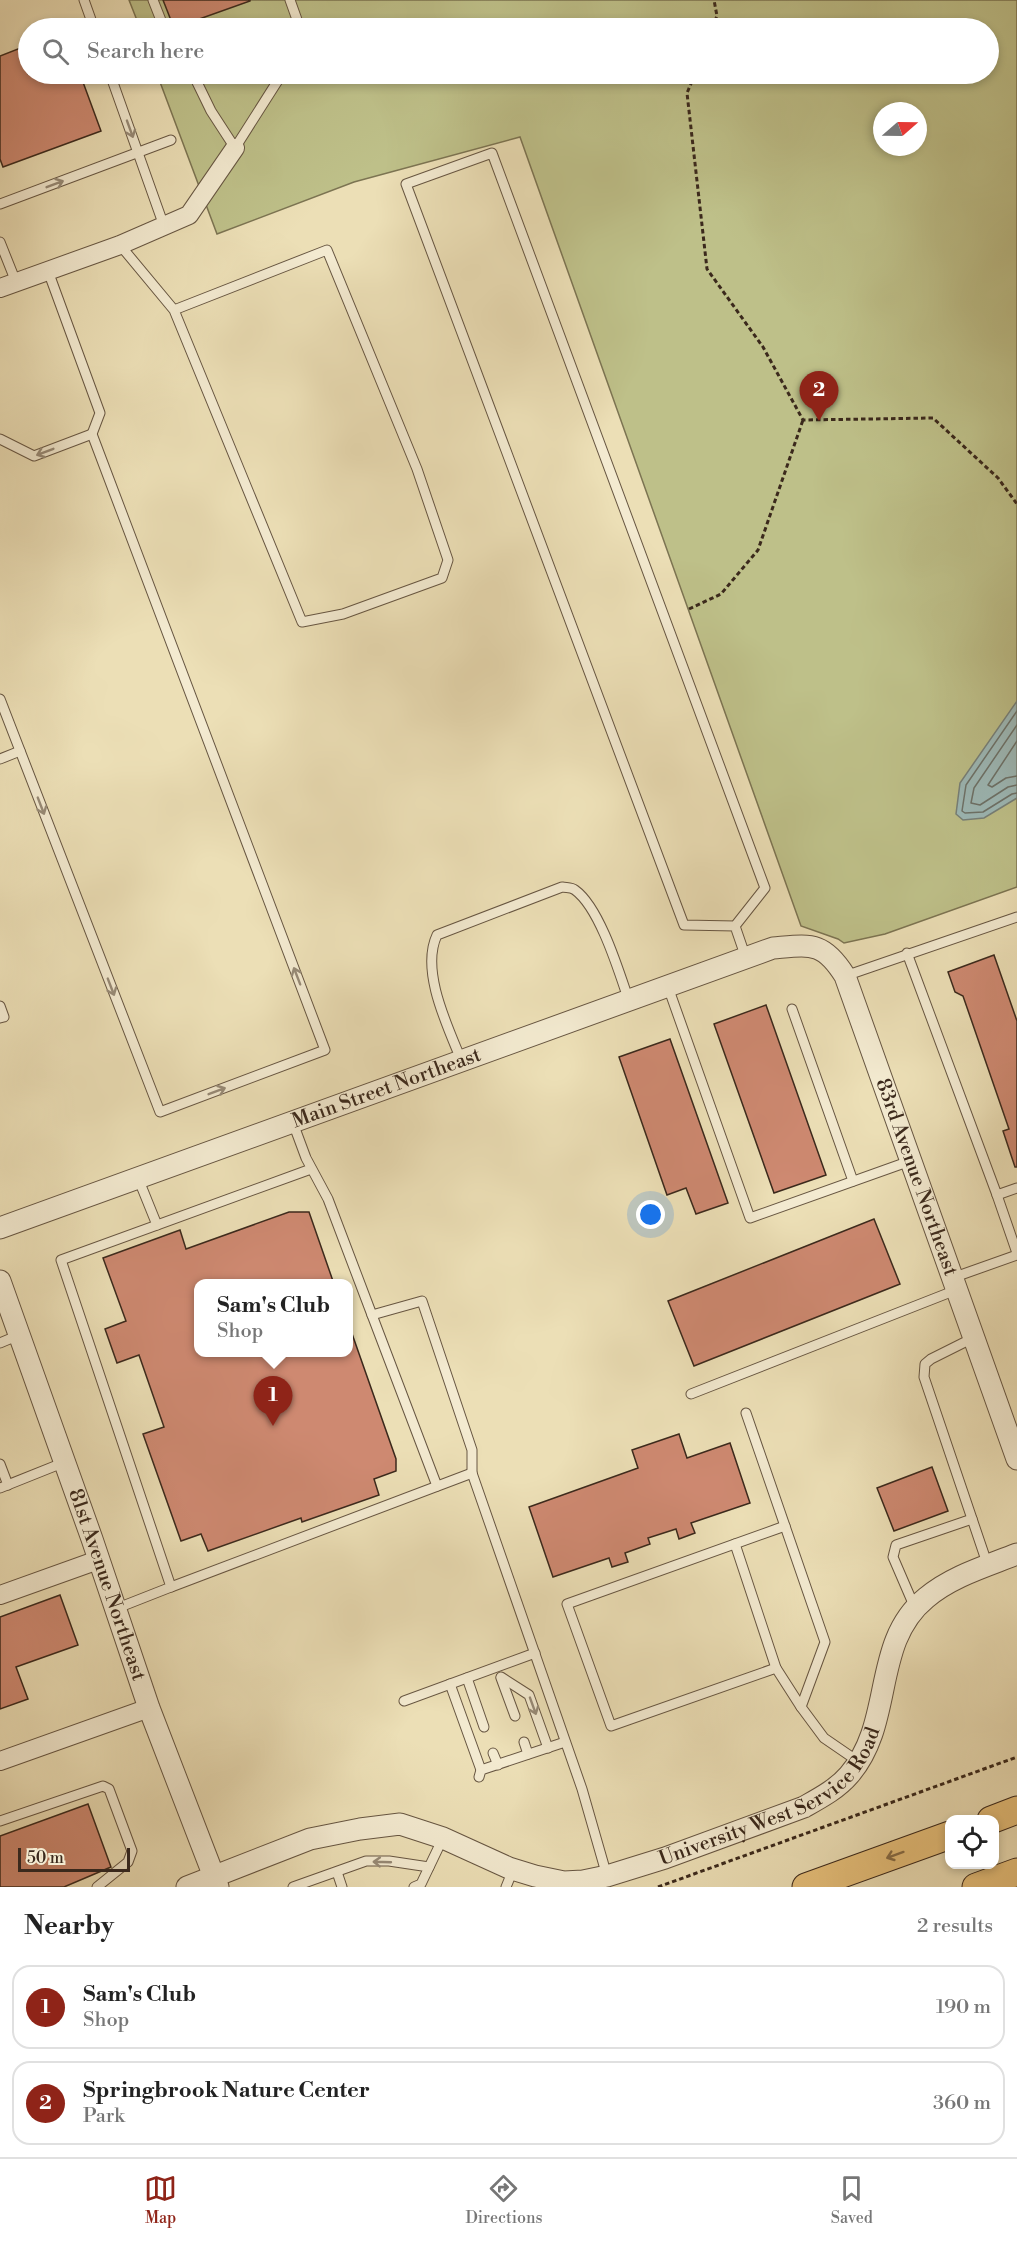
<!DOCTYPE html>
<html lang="en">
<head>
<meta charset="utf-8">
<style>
  :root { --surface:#fff; --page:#f2f2f2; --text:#222; --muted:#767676; --line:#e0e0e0; --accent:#8f2418 }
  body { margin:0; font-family:"Libre Bodoni",serif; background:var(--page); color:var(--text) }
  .controls { position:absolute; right:18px; bottom:18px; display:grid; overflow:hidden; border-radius:12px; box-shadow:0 3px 9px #0003 }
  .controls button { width:54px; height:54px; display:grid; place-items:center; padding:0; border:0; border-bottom:2px solid var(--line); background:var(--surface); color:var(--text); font:30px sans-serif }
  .compass { position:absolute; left:873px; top:102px; width:54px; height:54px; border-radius:50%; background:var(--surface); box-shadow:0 3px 9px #0003; rotate:70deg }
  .scale { position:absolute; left:18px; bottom:15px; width:112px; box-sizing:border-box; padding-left:6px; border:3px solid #3b291c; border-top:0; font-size:16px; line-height:21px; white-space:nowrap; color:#3b291c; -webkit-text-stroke:4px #f3ead0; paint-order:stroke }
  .you { position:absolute; left:651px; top:1215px; width:21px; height:21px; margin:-15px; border:4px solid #fff; border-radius:50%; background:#1a73e8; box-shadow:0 0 0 9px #1a73e833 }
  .badge { display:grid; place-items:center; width:39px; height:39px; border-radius:50%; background:var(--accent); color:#fff; font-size:20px; font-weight:700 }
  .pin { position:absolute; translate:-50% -50px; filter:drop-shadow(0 2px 3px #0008) }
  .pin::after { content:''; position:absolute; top:32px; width:21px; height:18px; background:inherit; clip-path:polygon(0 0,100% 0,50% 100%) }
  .popup { position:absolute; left:194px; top:1279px; width:159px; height:78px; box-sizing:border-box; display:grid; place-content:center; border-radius:12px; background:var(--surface); filter:drop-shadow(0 2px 4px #0005); font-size:20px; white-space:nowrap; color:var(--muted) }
  .popup b { font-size:22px; color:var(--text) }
  .popup::after { content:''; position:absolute; left:50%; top:100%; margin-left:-12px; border:12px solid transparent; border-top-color:var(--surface) }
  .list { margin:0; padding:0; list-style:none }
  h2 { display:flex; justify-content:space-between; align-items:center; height:78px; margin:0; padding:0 24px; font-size:26px }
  h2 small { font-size:20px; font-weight:400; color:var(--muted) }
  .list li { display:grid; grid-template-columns:39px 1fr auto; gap:18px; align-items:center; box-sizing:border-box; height:84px; margin:0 12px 12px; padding:0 12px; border:2px solid var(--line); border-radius:18px }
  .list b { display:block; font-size:22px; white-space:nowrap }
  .list p { margin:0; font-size:20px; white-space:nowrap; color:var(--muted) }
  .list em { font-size:20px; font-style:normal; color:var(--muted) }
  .icon { flex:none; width:33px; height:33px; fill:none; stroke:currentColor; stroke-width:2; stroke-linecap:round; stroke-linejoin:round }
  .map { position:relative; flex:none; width:1017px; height:1887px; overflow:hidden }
  .search { position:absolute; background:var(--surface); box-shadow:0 3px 9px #0003; left:18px; right:18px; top:18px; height:66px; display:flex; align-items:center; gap:15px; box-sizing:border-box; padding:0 21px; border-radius:33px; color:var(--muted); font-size:22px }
  .sheet { height:270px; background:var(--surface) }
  nav { display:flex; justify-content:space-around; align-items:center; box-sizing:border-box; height:84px; border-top:2px solid var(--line); background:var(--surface); font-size:16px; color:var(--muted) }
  nav a { display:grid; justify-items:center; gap:3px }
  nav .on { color:var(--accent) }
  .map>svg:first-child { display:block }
  .green { fill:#bec089; stroke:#7c7452; stroke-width:1.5; fill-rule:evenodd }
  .water { fill:#9dbab9; stroke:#76807a; stroke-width:1.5 }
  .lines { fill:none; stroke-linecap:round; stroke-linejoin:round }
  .shore { stroke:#6c726a; stroke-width:1.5 }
  .building { fill:#ce8971; stroke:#3b291c; stroke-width:1.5 }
  .service-casing { stroke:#675642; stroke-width:11 }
  .minor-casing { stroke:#675642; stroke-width:20 }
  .tertiary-casing { stroke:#675642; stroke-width:23 }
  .primary-casing { stroke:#3b291c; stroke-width:29 }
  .path { stroke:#3b291c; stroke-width:3; stroke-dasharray:4.5 3; stroke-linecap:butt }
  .service { stroke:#f3ead0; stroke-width:9 }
  .minor { stroke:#f3ead0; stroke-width:18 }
  .tertiary { stroke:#f3ead0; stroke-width:21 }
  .primary { stroke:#e6c07b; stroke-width:27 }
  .oneway { stroke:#978a76 }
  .oneway2 { stroke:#886d47 }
  .labels { text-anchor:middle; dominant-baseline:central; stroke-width:5; stroke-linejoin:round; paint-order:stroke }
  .street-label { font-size:20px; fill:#3b291c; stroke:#f3ead0 }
</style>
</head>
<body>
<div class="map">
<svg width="1017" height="1887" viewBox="0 0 1017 1887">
  <rect width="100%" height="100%" fill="#ecdfb6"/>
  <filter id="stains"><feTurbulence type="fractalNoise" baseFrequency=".00333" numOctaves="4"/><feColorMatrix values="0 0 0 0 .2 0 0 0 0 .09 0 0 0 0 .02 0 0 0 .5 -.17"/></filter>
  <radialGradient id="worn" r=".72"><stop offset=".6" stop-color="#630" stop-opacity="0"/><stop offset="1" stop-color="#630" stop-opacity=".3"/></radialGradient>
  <path class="green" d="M 129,0 L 1017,0 L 1017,887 L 885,934 L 844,943 L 838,939 L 801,926 L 520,137 L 354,182 L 217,234 L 157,74 L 988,74 L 988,28 L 140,28 ZM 882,111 L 918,111 L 918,147 L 882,147 Z"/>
  <path class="water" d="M 1017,701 L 1017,798 L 984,818 L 963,820 L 956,814 L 960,783 Z"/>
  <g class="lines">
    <g class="shore">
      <path d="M 1017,711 L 966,785 L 962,811 L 965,813 L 983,812 L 1012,794 L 1017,793"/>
      <path d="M 1017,725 L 974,788 L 971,803 L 980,805 L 1008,787 L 1017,785"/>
      <path d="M 1017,741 L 988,785 L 992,787 L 1006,778 L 1017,776"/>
    </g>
  </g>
  <g class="building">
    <path d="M 163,0 L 250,0 L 250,1 L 174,28 Z"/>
    <path d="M 28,45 L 28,74 L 80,74 L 101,131 L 3,167 L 0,159 L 0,56 Z"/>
    <path d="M 994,955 L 1017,1021 L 1017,1167 L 1015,1167 L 1003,1131 L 1009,1129 L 963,996 L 955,992 L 948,972 Z"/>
    <path d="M 766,1005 L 826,1175 L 774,1193 L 714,1024 Z"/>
    <path d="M 670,1039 L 728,1203 L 696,1214 L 686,1188 L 667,1195 L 619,1057 Z"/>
    <path d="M 289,1212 L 309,1212 L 334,1284 L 198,1284 L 198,1353 L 348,1353 L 348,1328 L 350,1328 L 396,1459 L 396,1471 L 374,1479 L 379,1495 L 302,1522 L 301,1518 L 208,1551 L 201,1534 L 181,1541 L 143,1434 L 164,1427 L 139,1355 L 117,1363 L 105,1329 L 126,1321 L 103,1258 L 180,1230 L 186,1249 Z"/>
    <path d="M 874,1219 L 900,1284 L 694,1366 L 668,1301 Z"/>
    <path d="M 679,1434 L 687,1458 L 730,1443 L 750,1503 L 691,1523 L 695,1533 L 679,1539 L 676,1529 L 648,1538 L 650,1544 L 625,1553 L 628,1562 L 612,1567 L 609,1558 L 553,1577 L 529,1507 L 638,1468 L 632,1450 Z"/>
    <path d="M 932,1467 L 948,1511 L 894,1531 L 877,1488 Z"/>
    <path d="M 60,1595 L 78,1645 L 16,1667 L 28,1699 L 0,1709 L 0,1617 Z"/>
    <path d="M 88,1804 L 111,1867 L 64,1887 L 0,1887 L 0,1836 Z"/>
  </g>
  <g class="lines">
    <g class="service-casing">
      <g id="service">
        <path d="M 84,0 L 94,28"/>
        <path d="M 153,0 L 164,28"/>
        <path d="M 290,0 L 300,28"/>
        <path d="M 110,74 L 164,226"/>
        <path d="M 193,74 L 211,111 L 235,148 L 282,74"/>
        <path d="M 0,204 L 171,140"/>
        <path d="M 0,242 L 16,282"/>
        <path d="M 120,245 L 174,310 L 327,250 L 417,469 L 448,560 L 442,578 L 343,614 L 302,622 L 174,310"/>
        <path d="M 0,439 L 34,456 L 92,434"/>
        <path d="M 0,699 L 160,1112 L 325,1050 L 92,434 L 100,413 L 48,271"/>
        <path d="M 0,759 L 20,751"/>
        <path d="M 735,926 L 684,925 L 406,184 L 492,153 L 765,888 L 735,926 L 746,958"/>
        <path d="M 907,953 L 997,1195 L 1017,1188"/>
        <path d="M 845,976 L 1017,917"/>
        <path d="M 668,987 L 750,1218 L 910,1161"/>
        <path d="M 0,1006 L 4,1017 L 0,1018"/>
        <path d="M 792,1009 L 853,1181"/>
        <path d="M 462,1062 C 448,1027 420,971 437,935 L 562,887 C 567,888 571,887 575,890 C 600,908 619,972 629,1001"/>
        <path d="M 293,1123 L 306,1158 L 328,1199 L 372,1315 L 422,1301 L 472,1450 L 472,1473 L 582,1789 L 607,1876"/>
        <path d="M 138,1178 L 157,1225"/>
        <path d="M 997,1195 L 1017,1253"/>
        <path d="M 952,1278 L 1017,1255"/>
        <path d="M 372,1315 L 437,1486"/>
        <path d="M 973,1338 L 931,1359 L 925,1364 L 924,1377 L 988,1566"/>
        <path d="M 0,1343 L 19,1335"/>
        <path d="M 691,1394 L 956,1290"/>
        <path d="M 746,1413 L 825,1642 L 801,1707 L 824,1738 L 859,1762"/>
        <path d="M 0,1464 L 8,1485"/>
        <path d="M 0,1488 L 65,1462"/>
        <path d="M 785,1526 L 567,1604 L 611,1726 L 776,1668 L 801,1707"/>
        <path d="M 735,1544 L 776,1668"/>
        <path d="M 171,1587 L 472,1473"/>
        <path d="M 915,1608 L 893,1557 L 896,1545 L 972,1519"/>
        <path d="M 115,1609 L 171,1587 L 61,1260 L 311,1169"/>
        <path d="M 501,1677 L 529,1695 L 548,1748"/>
        <path d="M 467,1678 L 484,1727"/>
        <path d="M 501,1678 L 515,1716"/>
        <path d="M 450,1684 L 481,1770"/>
        <path d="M 404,1701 L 535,1653"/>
        <path d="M 524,1742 L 528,1754"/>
        <path d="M 493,1753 L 498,1765"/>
        <path d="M 479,1777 L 481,1770 L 565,1742"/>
        <path d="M 0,1821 L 103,1786 L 109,1789 L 132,1851 L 128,1862 L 97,1887"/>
        <path d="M 337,1872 L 342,1887"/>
        <path d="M 293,1887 L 366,1861 L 389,1861 L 429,1867"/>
        <path d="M 414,1887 L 421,1884 L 443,1838"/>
        <path d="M 506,1887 L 513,1870"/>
      </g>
    </g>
    <g class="minor-casing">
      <g id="minor">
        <path d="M 0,288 L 120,245 L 189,215 L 235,148"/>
        <path d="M 0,1595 L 98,1560"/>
        <path d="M 0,1761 L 149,1708"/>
      </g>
    </g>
    <g class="tertiary-casing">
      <g id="tertiary">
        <path id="s1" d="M 0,1228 L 773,948 C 811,945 823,941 845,976 L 1017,1459"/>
        <path id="s2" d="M 0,1281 L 92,1539 L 149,1708 L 218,1887"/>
        <path id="s3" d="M 187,1887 L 310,1839 L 360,1829 L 400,1824 L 443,1838 L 509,1868 L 535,1876 L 564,1882 L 583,1881 L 607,1876 L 665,1858 L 804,1807 C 820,1798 837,1789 849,1775 C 895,1722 871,1643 926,1598 C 952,1576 987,1566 1017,1554"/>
      </g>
    </g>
    <g class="primary-casing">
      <g id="primary">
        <path d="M 991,1820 L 1017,1810"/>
        <path d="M 806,1887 L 950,1835"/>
        <path d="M 976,1887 L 1017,1872"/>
      </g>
    </g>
    <g class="path">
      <path d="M 712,28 L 717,16 L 714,0"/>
      <path d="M 695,74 L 687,93 L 707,269 L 763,347 L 803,420 L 933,418 L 998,478 L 1017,504"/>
      <path d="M 689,609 L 721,594 L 758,550 L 803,420"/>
      <path d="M 658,1887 L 1017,1757"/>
    </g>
    <use href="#service" class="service"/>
    <use href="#minor" class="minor"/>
    <use href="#tertiary" class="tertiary"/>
    <use href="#primary" class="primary"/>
  </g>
  <defs><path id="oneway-shaft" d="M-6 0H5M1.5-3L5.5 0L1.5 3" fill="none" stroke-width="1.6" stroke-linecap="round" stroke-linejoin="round" transform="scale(1.5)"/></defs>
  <g class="oneway">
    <use href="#oneway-shaft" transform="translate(130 129) rotate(70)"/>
    <use href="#oneway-shaft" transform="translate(55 184) rotate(-21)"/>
    <use href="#oneway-shaft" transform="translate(45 452) rotate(159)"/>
    <use href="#oneway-shaft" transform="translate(41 806) rotate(69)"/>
    <use href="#oneway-shaft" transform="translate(297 976) rotate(-111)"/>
    <use href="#oneway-shaft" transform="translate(111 987) rotate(69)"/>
    <use href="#oneway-shaft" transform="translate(217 1091) rotate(-21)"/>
    <use href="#oneway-shaft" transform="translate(533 1706) rotate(70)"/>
    <use href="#oneway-shaft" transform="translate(382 1862) rotate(-178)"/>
  </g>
  <use class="oneway2" href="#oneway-shaft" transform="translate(895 1855) rotate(160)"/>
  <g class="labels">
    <g class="street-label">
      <text stroke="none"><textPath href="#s1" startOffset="411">Main Street Northeast</textPath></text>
      <text stroke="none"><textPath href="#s1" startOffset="1120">83rd Avenue Northeast</textPath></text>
      <text stroke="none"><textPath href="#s2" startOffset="322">81st Avenue Northeast</textPath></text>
      <text stroke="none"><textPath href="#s3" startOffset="628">University West Service Road</textPath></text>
    </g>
  </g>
  <rect width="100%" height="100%" filter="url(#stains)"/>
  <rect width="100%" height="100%" fill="url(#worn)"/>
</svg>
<div class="controls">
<button><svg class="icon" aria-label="locate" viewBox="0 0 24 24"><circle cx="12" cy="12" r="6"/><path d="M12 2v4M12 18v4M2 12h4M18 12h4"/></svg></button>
</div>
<svg class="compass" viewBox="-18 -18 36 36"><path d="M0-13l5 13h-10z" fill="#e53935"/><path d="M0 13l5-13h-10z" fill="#767676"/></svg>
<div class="scale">50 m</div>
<div class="you"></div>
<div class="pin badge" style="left:273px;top:1426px">1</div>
<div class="popup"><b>Sam's Club</b>Shop</div>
<div class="pin badge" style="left:819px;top:421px">2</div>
<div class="search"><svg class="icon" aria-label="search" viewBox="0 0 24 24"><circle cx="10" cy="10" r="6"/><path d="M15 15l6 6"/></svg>Search here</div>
</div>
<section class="sheet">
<h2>Nearby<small>2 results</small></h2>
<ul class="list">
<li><span class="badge">1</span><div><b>Sam's Club</b><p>Shop</p></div><em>190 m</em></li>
<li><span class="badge">2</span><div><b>Springbrook Nature Center</b><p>Park</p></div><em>360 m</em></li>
</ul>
</section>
<nav>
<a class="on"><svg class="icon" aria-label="map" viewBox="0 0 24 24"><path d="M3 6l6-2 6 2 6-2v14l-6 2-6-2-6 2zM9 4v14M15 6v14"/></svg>Map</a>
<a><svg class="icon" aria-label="directions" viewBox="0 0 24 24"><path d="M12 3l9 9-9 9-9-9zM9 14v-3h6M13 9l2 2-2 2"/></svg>Directions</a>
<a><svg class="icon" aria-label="saved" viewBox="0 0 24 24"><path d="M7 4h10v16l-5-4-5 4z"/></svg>Saved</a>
</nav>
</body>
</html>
